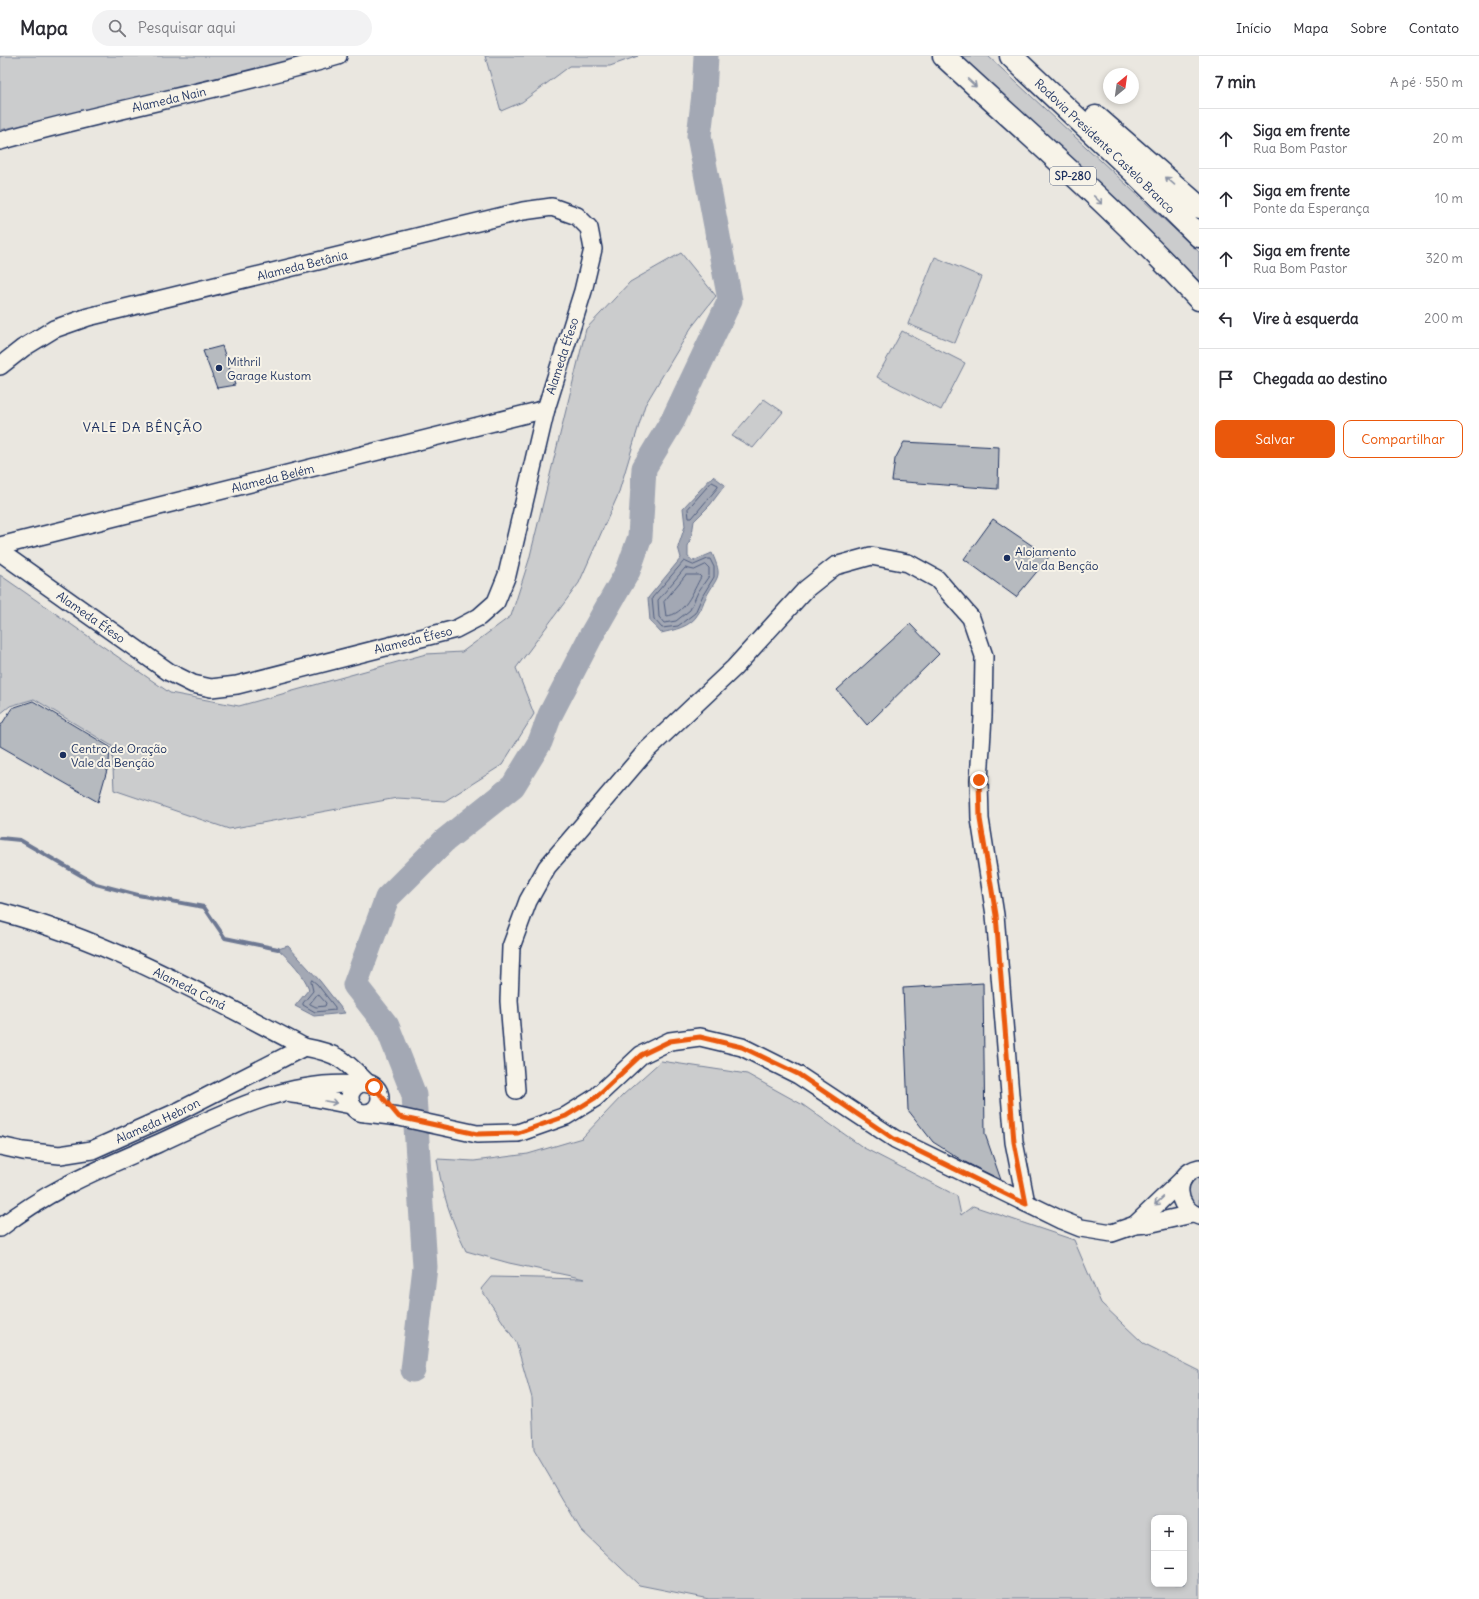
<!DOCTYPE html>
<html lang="pt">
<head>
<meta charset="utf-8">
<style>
  :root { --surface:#fff; --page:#f2f2f3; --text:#2b2b33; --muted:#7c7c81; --line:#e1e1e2; --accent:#ea580c }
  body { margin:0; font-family:Delius,sans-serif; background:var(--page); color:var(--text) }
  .controls { position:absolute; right:12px; bottom:12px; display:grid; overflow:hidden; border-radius:8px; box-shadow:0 2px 6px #0003 }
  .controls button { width:36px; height:36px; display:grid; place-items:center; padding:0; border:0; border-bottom:1px solid var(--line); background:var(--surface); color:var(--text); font:20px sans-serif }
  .compass { position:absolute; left:1103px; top:12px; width:36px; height:36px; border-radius:50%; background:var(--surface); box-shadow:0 2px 6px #0003; rotate:29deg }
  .stop { position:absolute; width:12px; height:12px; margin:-9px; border:3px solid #ea580c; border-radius:50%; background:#fff }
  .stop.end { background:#ea580c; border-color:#fff; box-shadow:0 1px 4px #0008 }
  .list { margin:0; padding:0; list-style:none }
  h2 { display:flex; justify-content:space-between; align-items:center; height:52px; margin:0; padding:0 16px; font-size:17px }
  h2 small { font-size:13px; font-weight:400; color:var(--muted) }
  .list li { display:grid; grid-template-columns:26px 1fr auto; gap:12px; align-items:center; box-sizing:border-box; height:60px; padding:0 16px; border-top:1px solid var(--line) }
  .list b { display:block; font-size:15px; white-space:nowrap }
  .list p { margin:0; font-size:13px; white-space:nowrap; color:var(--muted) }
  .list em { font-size:13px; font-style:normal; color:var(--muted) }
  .actions { display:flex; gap:8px; padding:12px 16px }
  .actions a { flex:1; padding:9px 0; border:1px solid var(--accent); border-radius:8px; text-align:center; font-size:14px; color:var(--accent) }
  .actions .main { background:var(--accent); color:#fff }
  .icon { flex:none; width:22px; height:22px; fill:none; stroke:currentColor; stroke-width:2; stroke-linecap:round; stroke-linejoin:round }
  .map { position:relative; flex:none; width:1199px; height:1543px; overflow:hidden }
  header { display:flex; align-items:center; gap:24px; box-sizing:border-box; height:56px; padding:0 20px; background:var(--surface); border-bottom:1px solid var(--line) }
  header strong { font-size:19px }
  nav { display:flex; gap:22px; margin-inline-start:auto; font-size:14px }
  .search { width:280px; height:36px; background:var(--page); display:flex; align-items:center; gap:10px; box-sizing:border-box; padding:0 14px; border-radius:22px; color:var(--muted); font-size:15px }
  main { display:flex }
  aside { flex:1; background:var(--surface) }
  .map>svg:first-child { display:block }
  .green { fill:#cbcccd; stroke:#737e96; fill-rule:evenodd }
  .water { fill:#a3a8b4; stroke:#6d7892 }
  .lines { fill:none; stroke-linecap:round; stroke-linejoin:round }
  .shore { stroke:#515f80; stroke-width:1 }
  .stream { stroke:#6d7892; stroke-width:4 }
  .river { stroke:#a3a8b4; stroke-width:25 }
  .building { fill:#b6babf; stroke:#1b2f5e }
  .minor-casing { stroke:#1b2f5e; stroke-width:20 }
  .highway-casing { stroke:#1b2f5e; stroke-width:25 }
  .minor { stroke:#f7f3e8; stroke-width:17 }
  .highway { stroke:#f7f3e8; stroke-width:22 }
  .oneway { stroke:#8991a3 }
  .route { stroke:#ea580c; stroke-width:5 }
  .poi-dot { fill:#1b2f5e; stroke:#f7f3e8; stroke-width:1.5 }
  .labels { text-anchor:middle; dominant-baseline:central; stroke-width:4; stroke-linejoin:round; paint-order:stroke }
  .shield { fill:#f7f3e8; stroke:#5d6a87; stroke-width:1 }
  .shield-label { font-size:11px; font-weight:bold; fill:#1b2f5e }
  .street-label { font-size:12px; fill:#1b2f5e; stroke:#f7f3e8 }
  .poi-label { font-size:12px; fill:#1b2f5e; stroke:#f7f3e8; text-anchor:start }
  .neighbourhood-label { font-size:13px; letter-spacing:1px; fill:#1b2f5e; stroke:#f7f3e8 }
</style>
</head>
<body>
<header>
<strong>Mapa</strong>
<div class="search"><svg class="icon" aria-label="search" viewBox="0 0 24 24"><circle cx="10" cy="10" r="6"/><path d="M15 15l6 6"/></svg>Pesquisar aqui</div>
<nav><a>Início</a><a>Mapa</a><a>Sobre</a><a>Contato</a></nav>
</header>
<main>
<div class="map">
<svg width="1199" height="1543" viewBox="0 0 1199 1543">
  <rect width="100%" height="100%" fill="#eae7e0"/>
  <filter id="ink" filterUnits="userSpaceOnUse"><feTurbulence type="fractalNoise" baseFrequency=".025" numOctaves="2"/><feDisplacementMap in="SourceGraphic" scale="8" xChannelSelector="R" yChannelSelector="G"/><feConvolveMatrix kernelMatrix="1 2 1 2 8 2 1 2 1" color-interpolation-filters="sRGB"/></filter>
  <g filter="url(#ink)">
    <g class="green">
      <path d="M 0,0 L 323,0 L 0,74 Z"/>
      <path d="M 485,0 L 638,0 L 610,10 L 570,10 L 522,46 L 501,55 Z"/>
      <path d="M 959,0 L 988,0 L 1199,196 L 1199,225 L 1137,165 Z"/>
      <path d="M 681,197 L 716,240 L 691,272 L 645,349 L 618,439 L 579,527 L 516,612 L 534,658 L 502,709 L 445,745 L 397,742 L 229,773 L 114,734 L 112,690 L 34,643 L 10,650 L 0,658 L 0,519 L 170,637 L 239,650 L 426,598 L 462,596 L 511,560 L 529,504 L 586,273 L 630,226 Z"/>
      <path d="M 935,201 L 982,221 L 955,287 L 908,268 Z"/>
      <path d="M 902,275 L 965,307 L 941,354 L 877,321 Z"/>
      <path d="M 764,343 L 783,356 L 753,392 L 732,380 Z"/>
      <path d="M 661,1005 L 747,1018 L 803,1049 L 864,1092 L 957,1140 L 961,1159 L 973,1150 L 1074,1184 L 1101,1247 L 1143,1287 L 1199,1315 L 1199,1543 L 709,1543 L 639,1529 L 581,1474 L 534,1394 L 532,1342 L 516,1286 L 481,1233 L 491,1221 L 585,1223 L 509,1207 L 466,1195 C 451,1164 442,1137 437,1103 L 474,1105 L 528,1098 L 582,1082 L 623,1039 ZM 1154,1462 L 1184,1462 L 1184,1528 L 1154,1528 Z"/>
      <path d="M 1199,1120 L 1199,1151 L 1193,1148 L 1188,1137 L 1191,1126 Z"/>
    </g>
    <g class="water">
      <path d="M 713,420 L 725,429 L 710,449 L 694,465 L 692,478 L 688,490 L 688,501 L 693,505 L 712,497 C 723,522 718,519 706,541 C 703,546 702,553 698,558 C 691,571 674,574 661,577 L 650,565 L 648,542 L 681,502 L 678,491 L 685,470 L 683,452 Z"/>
      <path d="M 288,890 L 320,925 L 345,957 L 314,960 L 295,950 L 309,933 C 303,917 291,905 278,893 Z"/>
    </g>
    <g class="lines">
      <g class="shore">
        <path d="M 712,426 L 718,429 L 718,431 L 692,462 L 689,462 L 688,453 Z"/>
        <path d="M 708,503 L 710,503 L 714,511 L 714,521 L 703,539 L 695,557 L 678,570 L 662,572 L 654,563 L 652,542 L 684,505 L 693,509 Z"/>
        <path d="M 706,509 L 709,512 L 709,520 L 698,536 L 690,554 L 676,565 L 664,567 L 659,561 L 658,544 L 685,512 L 694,514 Z"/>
        <path d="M 686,519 L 699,519 L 701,521 C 693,535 685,559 666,560 L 664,546 Z"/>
        <path d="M 312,924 L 317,928 L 335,951 L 335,954 L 315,956 L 303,949 L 303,947 L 313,935 L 311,926 Z"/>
        <path d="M 318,938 L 326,947 L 325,950 L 316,951 L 310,948 Z"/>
      </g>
      <path class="stream" d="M 0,782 L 20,784 L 96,828 L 138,839 L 204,851 L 225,882 L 278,893"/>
      <path class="river" d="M 413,1314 L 425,1211 L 414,1039 L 387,970 L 355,929 L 387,842 L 444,785 L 513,730 L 540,686 L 550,659 L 592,578 L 628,515 L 640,481 L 644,412 L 673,364 L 730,244 L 699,80 L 704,38 L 706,0"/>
    </g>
    <g class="building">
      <path d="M 222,290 L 235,329 L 217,332 L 203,295 Z"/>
      <path d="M 904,386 L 999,391 L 998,433 L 892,425 L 895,403 Z"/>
      <path d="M 993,463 L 1049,501 L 1016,541 L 964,503 Z"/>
      <path d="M 910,568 L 939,598 L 867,669 L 837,634 Z"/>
      <path d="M 33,645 L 110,691 L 109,707 L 98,746 L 0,690 L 0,671 L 12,652 Z"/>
      <path d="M 983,927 L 985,1078 L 1001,1124 L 963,1105 L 933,1086 L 908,1054 L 903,932 Z"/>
    </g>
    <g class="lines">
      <g class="minor-casing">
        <g id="minor">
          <path id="s1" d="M 0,85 C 112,53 226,33 338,0"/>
          <path id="s2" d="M 0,310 L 23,292 L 54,273 L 88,261 L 523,155 L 552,151 L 577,160 L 589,172 L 593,193 L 583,235 L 546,353 L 507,519 L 496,546 L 479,561 L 456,573 L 237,629 L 211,632 L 193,628 L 169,616 L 0,496"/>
          <path id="s3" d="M 0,490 L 546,353"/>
          <path id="s4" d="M 0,856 C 108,884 206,940 304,991 C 338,997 345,1004 368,1028"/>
          <circle cx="365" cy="1042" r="15"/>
          <path d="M 516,1034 L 509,945 L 511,891 L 528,845 L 547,811 L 647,694 L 734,612 L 806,533 L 835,510 L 871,500 L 908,507 L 937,523 L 971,562 L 984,600 L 983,660 L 979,724 L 980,763 L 995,859 L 1014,1086 L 1026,1147"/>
          <path d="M 292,1038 C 312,1040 331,1046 352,1049"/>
          <path d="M 366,1057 L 399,1061 L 477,1078 L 518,1077 L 566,1060 L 595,1042 L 641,999 L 670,985 L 700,981 L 742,991 L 798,1019 L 895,1083 L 1061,1164 L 1081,1172 L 1112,1177 L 1135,1169 L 1148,1168 L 1192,1158"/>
          <path id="s5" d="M 0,1090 L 23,1095 L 60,1099 L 92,1094 L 177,1056 L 304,991"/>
          <path d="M 1199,1112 C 1172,1118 1175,1153 1199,1160"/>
          <path d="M 1135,1169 L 1183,1123"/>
          <path d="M 0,1172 C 49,1133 100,1113 157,1088 C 220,1059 286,1023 357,1029"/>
        </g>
      </g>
      <g class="highway-casing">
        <g id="highway">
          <path d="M 944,0 C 1030,80 1120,157 1199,243"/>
          <path id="s6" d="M 1011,0 L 1133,115 L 1199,180"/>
          <path d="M 1096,61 L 1199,151"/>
        </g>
      </g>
      <use href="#minor" class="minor"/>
      <use href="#highway" class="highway"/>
    </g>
    <defs><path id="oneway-shaft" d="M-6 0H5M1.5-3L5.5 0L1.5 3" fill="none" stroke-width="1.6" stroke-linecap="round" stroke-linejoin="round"/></defs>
    <g class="oneway">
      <use href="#oneway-shaft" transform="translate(972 27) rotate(43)"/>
      <use href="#oneway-shaft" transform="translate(1170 125) rotate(-139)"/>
      <use href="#oneway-shaft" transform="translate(1098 144) rotate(44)"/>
      <use href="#oneway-shaft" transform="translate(331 1046) rotate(10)"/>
      <use href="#oneway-shaft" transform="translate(1159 1145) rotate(137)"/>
    </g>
  </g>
  <g class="lines" filter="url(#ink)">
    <path class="route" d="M 374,1031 L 399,1061 L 477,1078 L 518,1077 L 566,1060 L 595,1042 L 641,999 L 670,985 L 700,981 L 742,991 L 798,1018 L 894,1083 L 1026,1148 L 1014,1086 L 996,859 L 980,763 L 979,724"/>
  </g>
  <g class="poi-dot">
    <circle cx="219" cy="312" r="4"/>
    <circle cx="1007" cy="502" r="4"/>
    <circle cx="63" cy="699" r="4"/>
  </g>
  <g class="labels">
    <rect class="shield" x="1050" y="111" width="46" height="18" rx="3"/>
    <g class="shield-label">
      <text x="1073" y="120">SP-280</text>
    </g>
    <g class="street-label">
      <text stroke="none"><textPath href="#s1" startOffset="174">Alameda Nain</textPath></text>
      <text stroke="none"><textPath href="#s6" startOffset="130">Rodovia Presidente Castelo Branco</textPath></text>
      <text stroke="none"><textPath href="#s2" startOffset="322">Alameda Betânia</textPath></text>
      <text transform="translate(562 300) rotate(-72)">Alameda Éfeso</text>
      <text stroke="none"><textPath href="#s3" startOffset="281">Alameda Belém</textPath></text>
      <text transform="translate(91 561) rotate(35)">Alameda Éfeso</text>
      <text transform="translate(413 584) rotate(-14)">Alameda Éfeso</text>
      <text stroke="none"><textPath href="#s4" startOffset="205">Alameda Caná</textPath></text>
      <text stroke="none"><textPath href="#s5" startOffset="165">Alameda Hebron</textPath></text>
    </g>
    <g class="poi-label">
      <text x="227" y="305">Mithril<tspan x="227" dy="14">Garage Kustom</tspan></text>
      <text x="1015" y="495">Alojamento<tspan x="1015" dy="14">Vale da Benção</tspan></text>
      <text x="71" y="692">Centro de Oração<tspan x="71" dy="14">Vale da Benção</tspan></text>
    </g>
    <g class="neighbourhood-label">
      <text x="143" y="371">VALE DA BÊNÇÃO</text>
    </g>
  </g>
</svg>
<div class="controls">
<button>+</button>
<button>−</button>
</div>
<svg class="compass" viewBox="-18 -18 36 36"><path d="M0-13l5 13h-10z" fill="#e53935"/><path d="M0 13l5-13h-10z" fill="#7c7c81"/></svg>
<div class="stop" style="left:374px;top:1031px"></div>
<div class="stop end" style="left:979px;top:724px"></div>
</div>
<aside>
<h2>7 min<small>A pé · 550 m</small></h2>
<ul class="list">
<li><svg class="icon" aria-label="ahead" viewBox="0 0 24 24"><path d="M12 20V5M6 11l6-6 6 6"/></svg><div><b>Siga em frente</b><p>Rua Bom Pastor</p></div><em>20 m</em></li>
<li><svg class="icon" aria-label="ahead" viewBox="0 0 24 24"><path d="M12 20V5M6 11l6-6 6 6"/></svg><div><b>Siga em frente</b><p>Ponte da Esperança</p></div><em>10 m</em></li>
<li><svg class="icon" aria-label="ahead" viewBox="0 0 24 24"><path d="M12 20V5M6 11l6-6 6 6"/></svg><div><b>Siga em frente</b><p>Rua Bom Pastor</p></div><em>320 m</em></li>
<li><svg class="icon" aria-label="left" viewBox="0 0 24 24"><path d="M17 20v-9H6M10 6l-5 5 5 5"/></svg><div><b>Vire à esquerda</b></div><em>200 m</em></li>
<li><svg class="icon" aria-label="arrive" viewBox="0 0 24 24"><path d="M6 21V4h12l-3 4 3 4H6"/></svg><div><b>Chegada ao destino</b></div></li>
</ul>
<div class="actions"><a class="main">Salvar</a><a>Compartilhar</a></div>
</aside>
</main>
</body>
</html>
